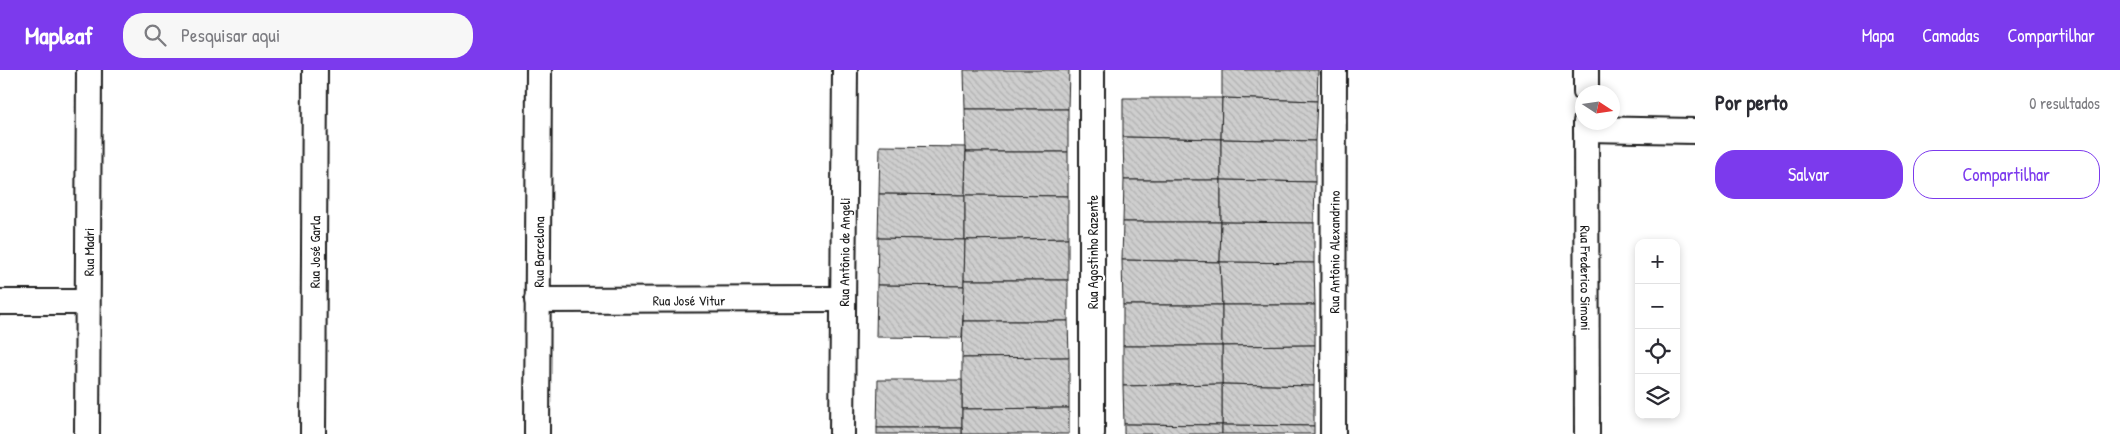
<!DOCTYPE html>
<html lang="pt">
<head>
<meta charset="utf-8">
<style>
  :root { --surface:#fff; --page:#f7f7f7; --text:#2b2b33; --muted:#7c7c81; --line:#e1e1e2; --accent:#7c3aed }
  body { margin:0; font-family:"Patrick Hand",sans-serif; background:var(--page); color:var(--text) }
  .controls { position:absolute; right:15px; bottom:15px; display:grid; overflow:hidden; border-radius:10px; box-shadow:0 2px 8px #0003 }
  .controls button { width:45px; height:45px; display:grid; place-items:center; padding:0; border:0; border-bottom:1px solid var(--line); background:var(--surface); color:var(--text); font:25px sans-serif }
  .compass { position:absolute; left:1575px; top:15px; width:45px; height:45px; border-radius:50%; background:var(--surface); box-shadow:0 2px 8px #0003; rotate:102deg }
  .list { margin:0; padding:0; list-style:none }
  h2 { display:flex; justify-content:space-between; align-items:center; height:65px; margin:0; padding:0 20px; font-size:21px }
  h2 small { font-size:16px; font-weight:400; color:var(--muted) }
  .actions { display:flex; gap:10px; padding:15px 20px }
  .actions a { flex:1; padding:11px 0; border:1px solid var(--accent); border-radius:20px; text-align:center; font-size:18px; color:var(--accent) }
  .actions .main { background:var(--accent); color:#fff }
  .icon { flex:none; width:28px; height:28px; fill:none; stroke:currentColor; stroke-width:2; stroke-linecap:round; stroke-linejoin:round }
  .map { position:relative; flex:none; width:1695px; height:364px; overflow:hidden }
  header { display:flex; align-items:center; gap:30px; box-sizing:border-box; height:70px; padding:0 25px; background:var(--accent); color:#fff }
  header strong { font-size:24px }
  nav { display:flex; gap:28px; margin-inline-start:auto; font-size:18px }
  .search { width:350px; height:45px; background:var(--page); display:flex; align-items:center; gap:12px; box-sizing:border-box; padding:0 18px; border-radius:20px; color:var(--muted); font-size:19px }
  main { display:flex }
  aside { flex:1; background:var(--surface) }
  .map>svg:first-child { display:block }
  .building { fill:url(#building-back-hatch); stroke:#1c1c1c }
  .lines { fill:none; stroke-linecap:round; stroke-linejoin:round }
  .minor-casing { stroke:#1c1c1c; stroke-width:28 }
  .minor { stroke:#fff; stroke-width:24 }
  .labels { text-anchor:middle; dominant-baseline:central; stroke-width:4.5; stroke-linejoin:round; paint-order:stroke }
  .street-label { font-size:14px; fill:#1c1c1c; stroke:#fff }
</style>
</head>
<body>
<header>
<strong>Mapleaf</strong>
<div class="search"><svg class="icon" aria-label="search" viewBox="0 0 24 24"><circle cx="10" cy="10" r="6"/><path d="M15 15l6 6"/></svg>Pesquisar aqui</div>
<nav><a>Mapa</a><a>Camadas</a><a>Compartilhar</a></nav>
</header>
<main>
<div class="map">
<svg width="1695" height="364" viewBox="0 0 1695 364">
  <defs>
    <pattern id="building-back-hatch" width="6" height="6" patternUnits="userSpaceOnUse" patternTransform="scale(1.25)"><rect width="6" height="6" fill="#cecece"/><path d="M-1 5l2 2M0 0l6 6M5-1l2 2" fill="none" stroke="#b0b0b0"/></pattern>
  </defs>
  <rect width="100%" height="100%" fill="#fff"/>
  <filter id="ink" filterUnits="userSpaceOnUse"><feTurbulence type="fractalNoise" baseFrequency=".02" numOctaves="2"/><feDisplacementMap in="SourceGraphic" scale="10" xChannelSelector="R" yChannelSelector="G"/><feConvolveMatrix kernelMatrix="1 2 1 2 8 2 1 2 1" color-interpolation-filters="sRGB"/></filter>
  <g filter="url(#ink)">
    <g class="building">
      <path d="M 964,0 L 1069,0 L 1068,39 L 965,39 Z"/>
      <path d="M 1222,0 L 1318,0 L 1317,31 L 1222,28 Z"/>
      <path d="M 1123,28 L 1222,28 L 1221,69 L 1123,67 Z"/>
      <path d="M 1222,28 L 1317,31 L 1315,71 L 1221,69 Z"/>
      <path d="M 965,39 L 1068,39 L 1068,82 L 966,82 Z"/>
      <path d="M 1123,67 L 1221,69 L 1221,110 L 1124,110 Z"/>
      <path d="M 1221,69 L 1315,71 L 1315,112 L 1221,110 Z"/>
      <path d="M 880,76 L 966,77 L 965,125 L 879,124 Z"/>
      <path d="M 966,82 L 1068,82 L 1068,126 L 965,125 Z"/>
      <path d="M 1124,110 L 1221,110 L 1221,152 L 1123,152 Z"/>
      <path d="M 1221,110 L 1315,112 L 1314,153 L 1221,152 Z"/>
      <path d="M 879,124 L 965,125 L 965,170 L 878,168 Z"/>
      <path d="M 965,125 L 1068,126 L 1068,168 L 965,170 Z"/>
      <path d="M 1123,152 L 1221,152 L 1220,192 L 1122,190 Z"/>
      <path d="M 1221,152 L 1314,153 L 1314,193 L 1220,192 Z"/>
      <path d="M 878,168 L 965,170 L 964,216 L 877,215 Z"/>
      <path d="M 1068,168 L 1068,210 L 964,210 L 965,170 Z"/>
      <path d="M 1122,190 L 1220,192 L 1222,235 L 1123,235 Z"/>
      <path d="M 1220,192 L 1314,193 L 1315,235 L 1222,235 Z"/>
      <path d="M 964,210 L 1068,210 L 1068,251 L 963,251 Z"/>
      <path d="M 877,215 L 964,216 L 962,268 L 876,267 Z"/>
      <rect x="1123" y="235" width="99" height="41"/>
      <path d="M 1222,235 L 1315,235 L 1315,275 L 1222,276 Z"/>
      <path d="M 963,251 L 1068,251 L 1069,287 L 962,288 Z"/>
      <path d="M 1315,275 L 1314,316 L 1222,314 L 1222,276 Z"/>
      <path d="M 1123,276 L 1222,276 L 1222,314 L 1123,316 Z"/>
      <path d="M 1069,287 L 1069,338 L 962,339 L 962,288 Z"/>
      <path d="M 878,310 L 962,310 L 962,358 L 877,358 Z"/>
      <path d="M 1222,314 L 1314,316 L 1314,356 L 1222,355 Z"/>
      <path d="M 1222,314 L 1222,355 L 1124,354 L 1123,316 Z"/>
      <path d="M 1069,338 L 1069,364 L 962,364 L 962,339 Z"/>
      <path d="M 1124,354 L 1222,355 L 1222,364 L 1124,364 Z"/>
      <path d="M 1222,355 L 1314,356 L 1314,364 L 1222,364 Z"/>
      <rect x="877" y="358" width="85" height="6"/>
    </g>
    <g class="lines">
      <g class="minor-casing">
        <g id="minor">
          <path d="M 1092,0 L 1092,364"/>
          <path d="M 1586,0 L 1586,22"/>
          <path id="s1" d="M 1586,52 L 1587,364"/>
          <path d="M 1586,59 L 1695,61"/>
          <path id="s2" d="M 537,230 L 843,229"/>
          <path d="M 0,232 L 87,232"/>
          <path id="s3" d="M 87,364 L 89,0"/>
          <path id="s4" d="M 313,364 L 315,0"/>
          <path id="s5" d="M 537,364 L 539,0"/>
          <path id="s6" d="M 842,364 L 845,0"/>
          <path id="s7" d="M 1333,364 L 1334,0"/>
        </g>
      </g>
      <use href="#minor" class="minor"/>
    </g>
  </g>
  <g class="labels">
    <g class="street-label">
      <text stroke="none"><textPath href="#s3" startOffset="182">Rua Madri</textPath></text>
      <text stroke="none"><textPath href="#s4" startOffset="182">Rua José Garla</textPath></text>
      <text stroke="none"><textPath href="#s5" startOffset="182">Rua Barcelona</textPath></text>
      <text stroke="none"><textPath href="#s6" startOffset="182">Rua Antônio de Angeli</textPath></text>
      <text transform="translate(1092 182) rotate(-90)">Rua Agostinho Razente</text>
      <text stroke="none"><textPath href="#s7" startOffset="182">Rua Antônio Alexandrino</textPath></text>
      <text stroke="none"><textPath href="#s1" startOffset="156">Rua Frederico Simoni</textPath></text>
      <text stroke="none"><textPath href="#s2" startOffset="152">Rua José Vitur</textPath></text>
    </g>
  </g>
</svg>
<div class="controls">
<button>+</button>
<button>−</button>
<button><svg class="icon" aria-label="locate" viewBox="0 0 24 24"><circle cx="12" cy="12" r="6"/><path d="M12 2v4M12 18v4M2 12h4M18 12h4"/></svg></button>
<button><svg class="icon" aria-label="layers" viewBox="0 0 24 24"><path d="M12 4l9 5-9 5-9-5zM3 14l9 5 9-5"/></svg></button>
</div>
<svg class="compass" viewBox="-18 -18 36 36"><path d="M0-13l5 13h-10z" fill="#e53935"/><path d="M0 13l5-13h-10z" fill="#7c7c81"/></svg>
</div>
<aside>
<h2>Por perto<small>0 resultados</small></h2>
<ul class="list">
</ul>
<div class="actions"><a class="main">Salvar</a><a>Compartilhar</a></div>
</aside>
</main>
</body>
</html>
